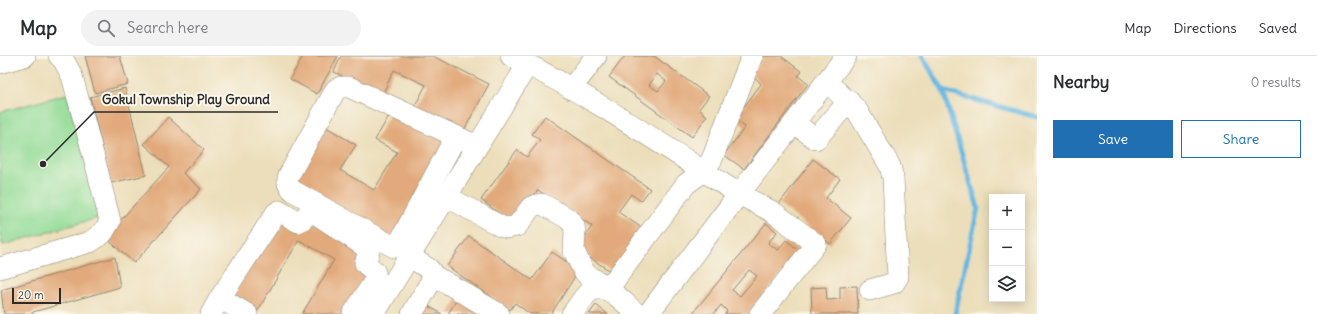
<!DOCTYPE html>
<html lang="en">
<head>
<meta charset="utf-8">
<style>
  :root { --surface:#fff; --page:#f2f2f3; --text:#2b2b33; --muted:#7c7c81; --line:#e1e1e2; --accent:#1f6fb2 }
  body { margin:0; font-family:Delius,sans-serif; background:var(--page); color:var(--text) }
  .controls { position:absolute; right:12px; bottom:12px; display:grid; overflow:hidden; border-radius:0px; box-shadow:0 2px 10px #0003 }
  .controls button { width:36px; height:36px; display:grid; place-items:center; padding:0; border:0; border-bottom:1px solid var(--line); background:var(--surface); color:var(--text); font:20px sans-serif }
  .scale { position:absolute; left:12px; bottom:10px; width:49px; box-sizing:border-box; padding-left:4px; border:2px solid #2b2b2b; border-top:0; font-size:11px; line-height:14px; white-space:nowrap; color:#2b2b2b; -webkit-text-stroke:3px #fbf7ec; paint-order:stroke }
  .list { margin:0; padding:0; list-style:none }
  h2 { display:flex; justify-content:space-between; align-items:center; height:52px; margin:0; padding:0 16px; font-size:17px }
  h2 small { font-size:13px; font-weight:400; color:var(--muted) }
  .actions { display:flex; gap:8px; padding:12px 16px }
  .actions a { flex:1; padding:9px 0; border:1px solid var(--accent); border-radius:0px; text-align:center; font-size:14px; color:var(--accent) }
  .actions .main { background:var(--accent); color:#fff }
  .icon { flex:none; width:22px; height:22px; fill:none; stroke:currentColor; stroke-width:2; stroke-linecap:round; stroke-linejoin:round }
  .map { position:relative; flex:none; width:1037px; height:258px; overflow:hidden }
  header { display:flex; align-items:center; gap:24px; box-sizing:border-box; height:56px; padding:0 20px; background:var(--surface); border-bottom:1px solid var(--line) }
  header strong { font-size:19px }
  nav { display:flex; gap:22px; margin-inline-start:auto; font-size:14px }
  .search { width:280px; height:36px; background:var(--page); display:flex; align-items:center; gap:10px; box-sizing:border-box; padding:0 14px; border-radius:22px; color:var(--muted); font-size:15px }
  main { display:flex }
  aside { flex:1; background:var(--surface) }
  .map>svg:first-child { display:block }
  .green { fill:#92db96; stroke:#5e8360 }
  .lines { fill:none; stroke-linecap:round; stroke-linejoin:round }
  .stream { stroke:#66b7e1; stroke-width:5 }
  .building { fill:#e2aa7b; fill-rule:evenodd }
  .minor-casing { stroke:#8c8472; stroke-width:22 }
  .minor { stroke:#fff; stroke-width:21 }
  .leader { fill:none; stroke:#2b2b2b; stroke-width:1.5 }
  .callout-dot { fill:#2b2b2b; stroke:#fbf7ec; stroke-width:1.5 }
  .callout-label { font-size:13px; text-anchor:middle; font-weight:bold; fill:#2b2b2b; stroke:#fbf7ec; stroke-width:4; stroke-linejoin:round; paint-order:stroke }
</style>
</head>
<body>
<header>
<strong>Map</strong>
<div class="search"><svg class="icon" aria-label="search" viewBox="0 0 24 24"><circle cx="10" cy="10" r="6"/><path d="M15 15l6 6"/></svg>Search here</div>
<nav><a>Map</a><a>Directions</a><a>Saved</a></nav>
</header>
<main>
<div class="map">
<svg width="1037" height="258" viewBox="0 0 1037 258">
  <rect width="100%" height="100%" fill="#fbf7ec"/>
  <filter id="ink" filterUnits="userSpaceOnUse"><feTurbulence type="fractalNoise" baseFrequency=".025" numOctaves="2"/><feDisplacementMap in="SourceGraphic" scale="8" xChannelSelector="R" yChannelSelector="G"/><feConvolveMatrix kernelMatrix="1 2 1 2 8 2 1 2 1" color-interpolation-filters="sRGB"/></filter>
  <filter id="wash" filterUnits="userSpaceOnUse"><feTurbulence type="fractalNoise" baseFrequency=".012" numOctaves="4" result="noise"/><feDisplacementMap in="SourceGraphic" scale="16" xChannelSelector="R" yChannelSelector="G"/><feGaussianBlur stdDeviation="0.9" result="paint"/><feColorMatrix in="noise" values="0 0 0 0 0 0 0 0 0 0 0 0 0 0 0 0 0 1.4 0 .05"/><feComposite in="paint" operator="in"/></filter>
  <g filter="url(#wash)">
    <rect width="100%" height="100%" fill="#ecdeba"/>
    <path class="green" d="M 67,38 L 101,161 L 3,189 L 0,181 L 0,56 Z"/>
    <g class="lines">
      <g class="stream">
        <path d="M 922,0 L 943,35 L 978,152 L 955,258"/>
        <path d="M 943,35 L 1037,61"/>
      </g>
    </g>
    <g id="blocks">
      <g class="building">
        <path d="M 85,0 L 120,0 L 128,28 L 95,37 Z"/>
        <path d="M 303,0 L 338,0 L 317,38 L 290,23 Z"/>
        <path d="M 341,0 L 433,0 L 489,28 L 462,78 L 413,54 L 426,29 L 394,14 L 382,39 L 334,16 Z"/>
        <path d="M 625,0 L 654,0 L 709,40 L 699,53 L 707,60 L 692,81 L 609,21 ZM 657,18 L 666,25 L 658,35 L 649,29 Z"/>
        <path d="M 763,0 L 781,0 L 802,16 L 798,20 L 808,28 L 744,113 L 724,99 L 745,71 L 735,63 L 761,28 L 751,17 Z"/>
        <path d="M 125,32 L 146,119 L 111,127 L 90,41 Z"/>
        <path d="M 393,53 L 451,88 L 392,186 L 290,124 L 323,69 L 356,89 L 340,114 L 374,134 L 397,96 L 375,84 Z"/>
        <path d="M 545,60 L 650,133 L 641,145 L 631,138 L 618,156 L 645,174 L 616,219 L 577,193 L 592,170 L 538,134 L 514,168 L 481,144 L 517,94 L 527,101 L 540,84 L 532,78 Z"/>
        <path d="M 168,61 L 204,94 L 183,117 L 201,133 L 134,207 L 105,181 L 169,111 L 144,88 Z"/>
        <path d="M 813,103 L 840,123 L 826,142 L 851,162 L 830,188 L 779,148 Z"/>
        <path d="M 280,162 L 310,164 L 363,194 L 372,217 L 348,258 L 302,258 L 334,204 L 299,184 L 257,256 L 232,241 Z"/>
        <path d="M 766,167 L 777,176 L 768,187 L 778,194 L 786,184 L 800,195 L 748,258 L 725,258 L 727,255 L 721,249 L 714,258 L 692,258 ZM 749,214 L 757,220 L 740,240 L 732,234 Z"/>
        <path d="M 469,180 L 532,224 L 552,196 L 579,214 L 551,258 L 530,258 L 515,247 L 510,254 L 447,210 Z"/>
        <path d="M 115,201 L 120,231 L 33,256 L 33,258 L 4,258 L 1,234 Z"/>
        <path d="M 857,230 L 858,258 L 812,258 L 811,232 L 826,231 L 827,244 L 840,243 L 840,231 Z"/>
        <path d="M 460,238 L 493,258 L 448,258 Z"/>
        <path d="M 425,248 L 442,258 L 419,258 Z"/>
        <path d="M 596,249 L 608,258 L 589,258 Z"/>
      </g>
    </g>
  </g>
  <g filter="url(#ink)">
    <use href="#blocks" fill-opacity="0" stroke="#8c8472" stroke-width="1"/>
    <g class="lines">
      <g class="minor-casing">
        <g id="minor">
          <path d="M 511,0 C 590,39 664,90 739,138 L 648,258"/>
          <path d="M 0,7 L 25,0"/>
          <path d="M 826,25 L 856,53 L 890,110 L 893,122 L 898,221 L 894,227 L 870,234"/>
          <path d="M 571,33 L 596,0"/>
          <path d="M 794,67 L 816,83 L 849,45"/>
          <path d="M 456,80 L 399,187 L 394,191 L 295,136 C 288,131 286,127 289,119 L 336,33 L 341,31 L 349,31 L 477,90"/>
          <path d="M 446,140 L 500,170 L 507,172 L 517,170 L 531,151 L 536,149 L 542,148 L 569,163 L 574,170 L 575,176 L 574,195 L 583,214 L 588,220 L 601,227 L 606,228 L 614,225 L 686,128 L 704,115 L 712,103 L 752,0"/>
          <path d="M 409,200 L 429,213 L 434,220 L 447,227 L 499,258"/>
          <path d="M 0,212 L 90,186 L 103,177 L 110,165 L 96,109 L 72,20 L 63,3 L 59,0"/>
          <path d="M 220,242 L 247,258"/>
          <path d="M 211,258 L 220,242 L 276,157 L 279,155 L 298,166 L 302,164 L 310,156 L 315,157 L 367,192 L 369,196 L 365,207 C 370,215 378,212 375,224 L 353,258"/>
          <path d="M 374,258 L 528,8"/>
          <path d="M 412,258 L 434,220"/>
          <path d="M 572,258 C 577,252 582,243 587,238 C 604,221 625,248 637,258"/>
          <path d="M 760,258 L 816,188 L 773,156 L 739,138 L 846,0"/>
        </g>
      </g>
      <use href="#minor" class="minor"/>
    </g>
  </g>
  <path class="leader" d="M43 108L94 56H278"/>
  <circle class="callout-dot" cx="43" cy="108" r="4"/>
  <g class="callout-label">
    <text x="186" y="48">Gokul Township Play Ground</text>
  </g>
</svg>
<div class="controls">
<button>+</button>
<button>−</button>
<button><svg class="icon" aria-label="layers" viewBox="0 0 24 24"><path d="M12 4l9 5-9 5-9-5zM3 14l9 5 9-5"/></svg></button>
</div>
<div class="scale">20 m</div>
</div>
<aside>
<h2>Nearby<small>0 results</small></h2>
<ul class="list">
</ul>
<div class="actions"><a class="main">Save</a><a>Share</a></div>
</aside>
</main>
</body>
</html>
